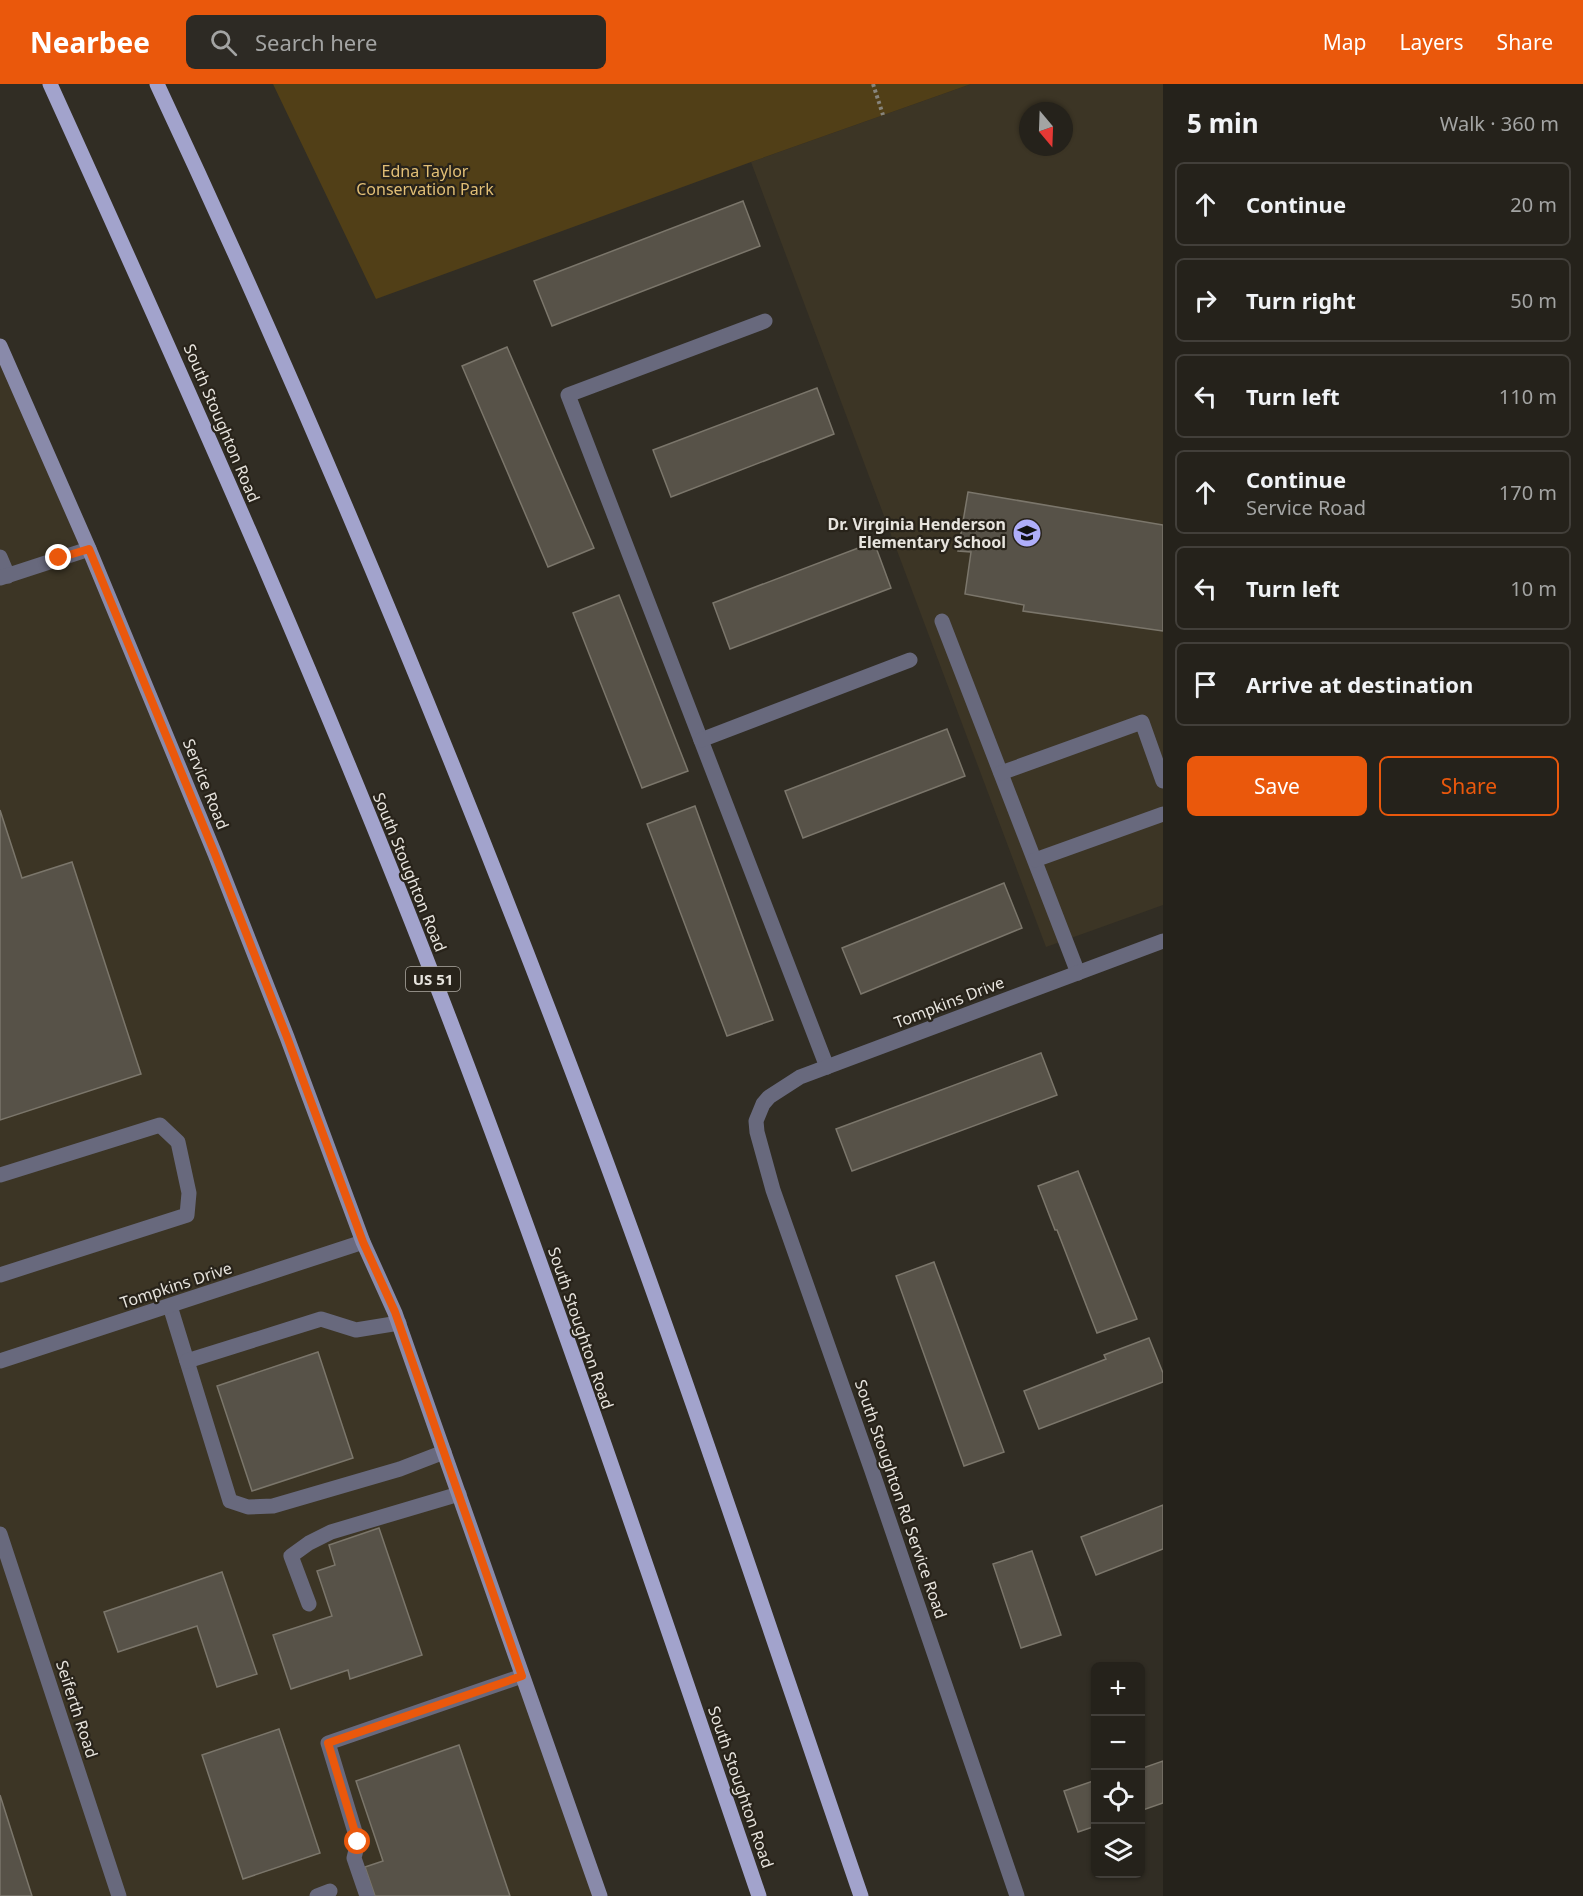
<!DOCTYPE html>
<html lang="en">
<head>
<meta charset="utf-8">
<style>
  :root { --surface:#25221b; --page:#2d2a24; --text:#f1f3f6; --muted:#a3a4a3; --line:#423f3a; --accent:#ea580c }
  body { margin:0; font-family:"Noto Sans",sans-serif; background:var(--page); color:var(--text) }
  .controls { position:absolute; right:18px; bottom:18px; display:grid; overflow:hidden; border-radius:9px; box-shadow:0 2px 4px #0004 }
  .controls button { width:54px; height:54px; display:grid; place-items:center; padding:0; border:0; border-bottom:2px solid var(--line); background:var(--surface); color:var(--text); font:30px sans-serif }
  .compass { position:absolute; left:1019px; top:18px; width:54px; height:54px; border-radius:50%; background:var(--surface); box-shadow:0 2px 4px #0004; rotate:161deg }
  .stop { position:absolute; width:18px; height:18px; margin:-14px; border:4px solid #ea580c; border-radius:50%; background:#fff }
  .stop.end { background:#ea580c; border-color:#fff; box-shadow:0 2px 6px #0008 }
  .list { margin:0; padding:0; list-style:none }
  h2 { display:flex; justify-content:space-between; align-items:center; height:78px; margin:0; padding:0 24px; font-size:26px }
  h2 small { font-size:20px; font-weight:400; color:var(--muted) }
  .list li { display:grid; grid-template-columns:39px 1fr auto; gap:18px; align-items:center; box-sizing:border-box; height:84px; margin:0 12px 12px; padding:0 12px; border:2px solid var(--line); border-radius:9px }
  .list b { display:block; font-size:22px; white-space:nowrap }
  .list p { margin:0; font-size:20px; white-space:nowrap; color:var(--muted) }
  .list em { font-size:20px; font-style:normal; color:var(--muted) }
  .actions { display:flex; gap:12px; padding:18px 24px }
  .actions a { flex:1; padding:14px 0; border:2px solid var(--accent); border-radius:9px; text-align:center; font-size:21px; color:var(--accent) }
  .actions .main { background:var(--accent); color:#fff }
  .icon { flex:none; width:33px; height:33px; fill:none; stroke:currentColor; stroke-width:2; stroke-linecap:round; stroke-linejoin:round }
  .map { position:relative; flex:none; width:1163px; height:1812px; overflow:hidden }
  header { display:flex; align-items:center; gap:36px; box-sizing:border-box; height:84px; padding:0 30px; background:var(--accent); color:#fff }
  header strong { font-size:28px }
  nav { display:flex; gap:33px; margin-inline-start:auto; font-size:21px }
  .search { width:420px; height:54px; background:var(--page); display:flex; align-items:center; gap:15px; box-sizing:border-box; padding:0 21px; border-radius:9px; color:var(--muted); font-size:22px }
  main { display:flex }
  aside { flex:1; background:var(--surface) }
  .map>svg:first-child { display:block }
  .built { fill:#3c3525; fill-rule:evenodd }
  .green { fill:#513f17 }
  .building { fill:#575248; stroke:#7b766b; stroke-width:1.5 }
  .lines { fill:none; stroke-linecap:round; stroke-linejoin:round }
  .path { stroke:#87847c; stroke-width:4; stroke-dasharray:3 3; stroke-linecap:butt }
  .lane { stroke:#68697d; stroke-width:15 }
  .street { stroke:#68697d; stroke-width:15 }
  .secondary { stroke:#898aaa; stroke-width:15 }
  .primary { stroke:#a2a3cc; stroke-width:15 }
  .route { stroke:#ea580c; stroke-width:8 }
  .labels { text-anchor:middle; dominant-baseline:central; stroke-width:4.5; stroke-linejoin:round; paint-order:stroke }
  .shield { fill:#28231a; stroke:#aeaaa3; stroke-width:1.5 }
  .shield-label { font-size:15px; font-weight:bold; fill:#e7e4de }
  .park-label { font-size:16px; fill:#e2bf76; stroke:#28231a }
  .street-label { font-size:16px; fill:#e7e4de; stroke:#28231a }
  .poi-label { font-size:16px; font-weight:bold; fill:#e7e4de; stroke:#28231a; text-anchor:end }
</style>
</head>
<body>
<header>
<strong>Nearbee</strong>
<div class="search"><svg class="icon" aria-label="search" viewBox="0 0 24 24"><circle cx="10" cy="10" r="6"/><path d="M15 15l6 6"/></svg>Search here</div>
<nav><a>Map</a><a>Layers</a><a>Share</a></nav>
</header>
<main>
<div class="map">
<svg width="1163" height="1812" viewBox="0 0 1163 1812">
  <rect width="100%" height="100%" fill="#312d24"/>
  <g class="built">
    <path d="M 971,0 L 1163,0 L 1163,821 L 1046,863 L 751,78 ZM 1028,27 L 1064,27 L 1064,63 L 1028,63 Z"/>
    <path d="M 0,255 L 287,953 L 600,1812 L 0,1812 Z"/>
  </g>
  <path class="green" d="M 273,0 L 971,0 L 751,78 L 376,215 Z"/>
  <g class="building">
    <path d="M 743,117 L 760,162 L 552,242 L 534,197 Z"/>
    <path d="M 507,263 L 594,464 L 548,483 L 462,282 Z"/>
    <path d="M 817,304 L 834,350 L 671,413 L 653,366 Z"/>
    <path d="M 968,408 L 1163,441 L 1163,547 L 1023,527 L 1024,521 L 965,510 L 971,468 L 958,467 Z"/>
    <path d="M 874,458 L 891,504 L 730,565 L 713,519 Z"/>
    <path d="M 619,511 L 688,687 L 642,704 L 573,529 Z"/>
    <path d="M 947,645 L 965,692 L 803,754 L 785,707 Z"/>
    <path d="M 695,722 L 773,936 L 727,952 L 647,740 Z"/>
    <path d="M 0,726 L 22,794 L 72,778 L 141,990 L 0,1036 Z"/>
    <path d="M 1004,799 L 1022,844 L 861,910 L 842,864 Z"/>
    <path d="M 1041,969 L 1057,1011 L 852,1087 L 836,1045 Z"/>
    <path d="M 1078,1087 L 1137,1235 L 1097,1249 L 1057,1146 L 1055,1146 L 1038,1102 Z"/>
    <path d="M 934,1178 L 1004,1368 L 964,1382 L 896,1192 Z"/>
    <path d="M 1149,1254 L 1163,1289 L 1163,1298 L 1039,1345 L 1024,1307 L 1106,1275 L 1104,1271 Z"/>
    <path d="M 318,1268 L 353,1374 L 252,1407 L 217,1302 Z"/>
    <path d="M 1163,1421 L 1163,1465 L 1096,1491 L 1081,1453 Z"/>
    <path d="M 379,1444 L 422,1571 L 350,1595 L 348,1586 L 291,1605 L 273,1551 L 332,1532 L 317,1487 L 335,1481 L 329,1461 Z"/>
    <path d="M 1032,1467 L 1061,1551 L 1021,1564 L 993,1480 Z"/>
    <path d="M 222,1488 L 257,1590 L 217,1603 L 197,1542 L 118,1568 L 104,1528 Z"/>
    <path d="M 279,1645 L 320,1769 L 243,1795 L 202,1671 Z"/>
    <path d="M 459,1661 L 510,1812 L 375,1812 L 365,1783 L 383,1777 L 356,1697 Z"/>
    <path d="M 1163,1677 L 1163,1719 L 1140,1727 L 1140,1685 Z"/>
    <path d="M 1096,1696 L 1096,1742 L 1078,1748 L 1064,1707 Z"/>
    <path d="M 0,1711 L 32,1812 L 0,1812 Z"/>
  </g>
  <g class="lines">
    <path class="path" d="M 873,0 L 883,31"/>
    <g class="lane">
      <path d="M 765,237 L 568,311 L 827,983"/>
      <path d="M 0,473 L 8,492"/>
      <path d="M 0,494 L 89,465"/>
      <path d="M 942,537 L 1078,889"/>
      <path d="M 701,656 L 910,576"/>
      <path d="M 1001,689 L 1142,638 L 1163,697"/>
      <path d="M 1035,776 L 1163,730"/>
      <path d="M 0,1091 L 160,1041 L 178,1058 L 189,1109 L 187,1131 L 0,1191"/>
      <path d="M 170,1222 L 230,1417 L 248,1423 L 273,1422 L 400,1385 L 444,1368"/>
      <path d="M 187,1277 L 321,1235 L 356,1246 L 399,1239"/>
      <path d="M 309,1520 L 291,1472 L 309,1459 L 331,1448 L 459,1410"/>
      <path d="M 317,1812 L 330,1807"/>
      <path d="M 367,1812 L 354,1774 L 358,1758 L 328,1659 L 522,1592"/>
    </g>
    <g class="street">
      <path d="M 0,1277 L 363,1158"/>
      <path d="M 0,1450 L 119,1812"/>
      <path d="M 1017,1812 L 871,1384 L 773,1106 L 757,1048 L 756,1037 L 763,1020 L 769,1013 L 800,993 L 1163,857"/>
    </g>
    <path class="secondary" d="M 0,262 L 89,465 L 215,770 L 287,953 L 363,1158 L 395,1229 L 600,1812"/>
    <g class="primary">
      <path d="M 50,0 C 197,324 342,649 467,981 C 571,1256 664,1534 759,1812"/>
      <path d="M 157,0 C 316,339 459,686 591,1037 C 687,1293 772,1553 861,1812"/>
    </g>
  </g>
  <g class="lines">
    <path class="route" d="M 59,474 L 89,465 L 215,770 L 287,953 L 363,1158 L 395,1228 L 522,1592 L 328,1659 L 358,1758"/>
  </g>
  <defs>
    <g id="school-disc" transform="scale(1.5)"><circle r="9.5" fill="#afaefa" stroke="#28231a"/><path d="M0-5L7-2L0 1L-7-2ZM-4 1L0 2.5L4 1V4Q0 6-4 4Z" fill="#111"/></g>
  </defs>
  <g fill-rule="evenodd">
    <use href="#school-disc" x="1027" y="449"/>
  </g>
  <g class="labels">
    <rect class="shield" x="406" y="883" width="54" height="24" rx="4.5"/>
    <g class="shield-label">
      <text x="433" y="895">US 51</text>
    </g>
    <g class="park-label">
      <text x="425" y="87">Edna Taylor<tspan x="425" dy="18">Conservation Park</tspan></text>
    </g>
    <g class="street-label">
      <text transform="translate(222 339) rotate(67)">South Stoughton Road</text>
      <text transform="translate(206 700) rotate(68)">Service Road</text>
      <text transform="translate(410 788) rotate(68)">South Stoughton Road</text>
      <text transform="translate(949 918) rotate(-21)">Tompkins Drive</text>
      <text transform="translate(176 1201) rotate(-18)">Tompkins Drive</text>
      <text transform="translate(581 1244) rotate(71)">South Stoughton Road</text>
      <text transform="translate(901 1415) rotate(71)">South Stoughton Rd Service Road</text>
      <text transform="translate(77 1625) rotate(72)">Seiferth Road</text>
      <text transform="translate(741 1703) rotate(71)">South Stoughton Road</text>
    </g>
    <g class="poi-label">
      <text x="1006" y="440">Dr. Virginia Henderson<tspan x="1006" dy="18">Elementary School</tspan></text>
    </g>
  </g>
</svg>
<div class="controls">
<button>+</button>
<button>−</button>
<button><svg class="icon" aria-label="locate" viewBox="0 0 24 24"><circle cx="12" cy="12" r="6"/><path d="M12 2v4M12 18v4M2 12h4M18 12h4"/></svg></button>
<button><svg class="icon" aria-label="layers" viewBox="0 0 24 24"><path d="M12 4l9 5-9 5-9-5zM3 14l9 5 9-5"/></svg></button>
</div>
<svg class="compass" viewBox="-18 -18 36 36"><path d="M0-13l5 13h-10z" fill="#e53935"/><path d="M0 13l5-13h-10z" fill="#a3a4a3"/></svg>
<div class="stop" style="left:358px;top:1758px"></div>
<div class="stop end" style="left:59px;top:474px"></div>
</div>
<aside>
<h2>5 min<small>Walk · 360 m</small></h2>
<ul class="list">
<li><svg class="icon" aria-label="ahead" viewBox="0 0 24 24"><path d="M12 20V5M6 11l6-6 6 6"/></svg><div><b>Continue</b></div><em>20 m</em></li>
<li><svg class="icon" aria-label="right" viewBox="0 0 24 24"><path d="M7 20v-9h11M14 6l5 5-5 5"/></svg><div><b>Turn right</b></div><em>50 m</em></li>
<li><svg class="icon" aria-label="left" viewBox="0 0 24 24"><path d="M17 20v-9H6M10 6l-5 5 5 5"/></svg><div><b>Turn left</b></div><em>110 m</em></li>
<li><svg class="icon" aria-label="ahead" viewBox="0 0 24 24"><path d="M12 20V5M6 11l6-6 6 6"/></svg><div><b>Continue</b><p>Service Road</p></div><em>170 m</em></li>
<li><svg class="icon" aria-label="left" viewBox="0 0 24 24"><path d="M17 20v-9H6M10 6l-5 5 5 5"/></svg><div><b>Turn left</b></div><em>10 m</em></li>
<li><svg class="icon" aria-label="arrive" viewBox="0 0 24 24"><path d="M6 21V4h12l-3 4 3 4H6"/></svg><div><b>Arrive at destination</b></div></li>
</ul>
<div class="actions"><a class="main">Save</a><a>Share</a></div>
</aside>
</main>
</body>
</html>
